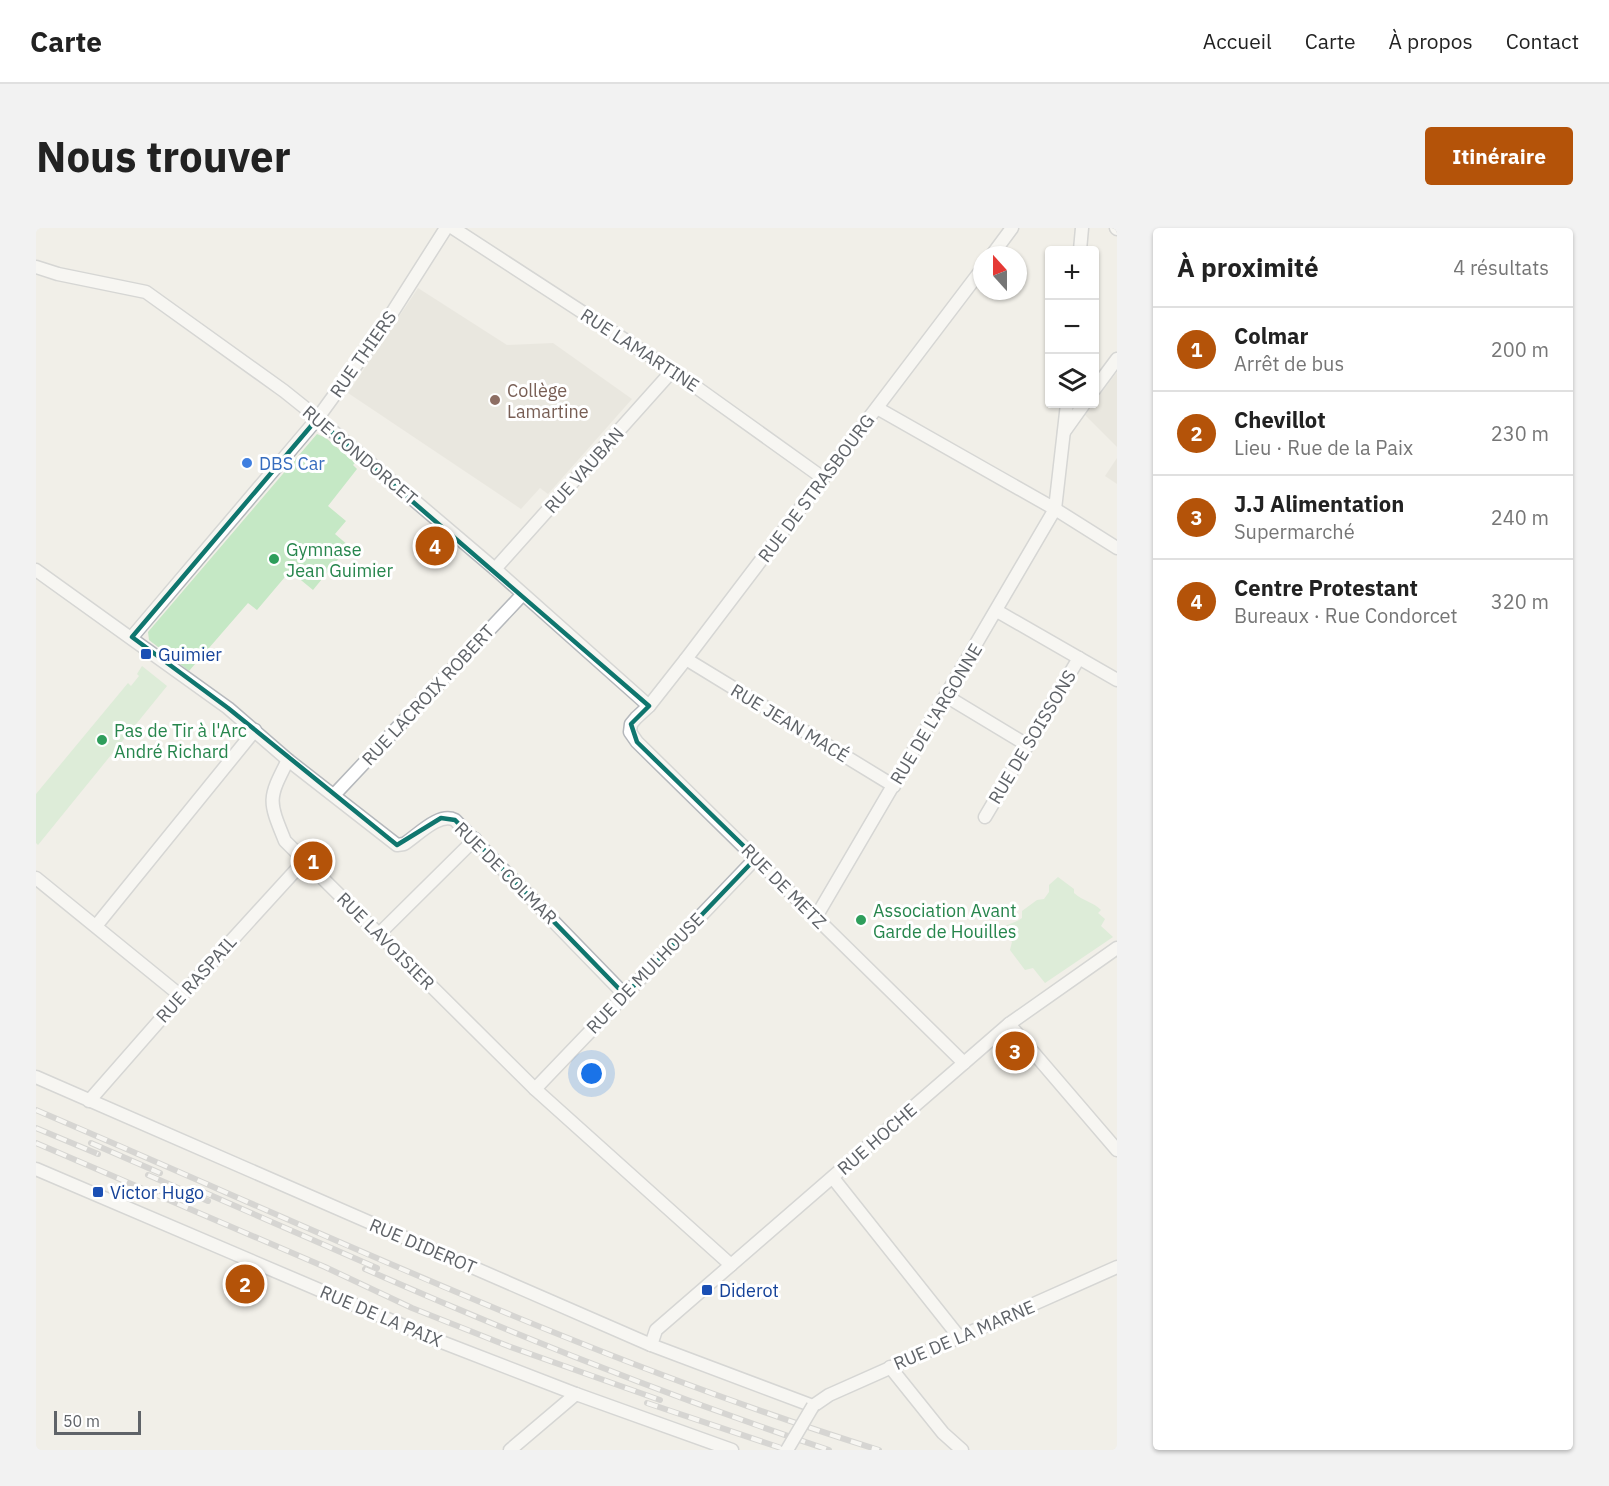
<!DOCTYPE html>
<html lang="fr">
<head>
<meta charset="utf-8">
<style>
  :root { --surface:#fff; --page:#f2f2f2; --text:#222; --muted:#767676; --line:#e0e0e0; --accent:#b45309 }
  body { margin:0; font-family:"IBM Plex Sans",sans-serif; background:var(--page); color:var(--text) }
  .controls { position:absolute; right:18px; top:18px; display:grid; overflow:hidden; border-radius:6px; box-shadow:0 2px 4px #0004 }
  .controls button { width:54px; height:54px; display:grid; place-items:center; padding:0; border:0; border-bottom:2px solid var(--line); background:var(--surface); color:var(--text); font:30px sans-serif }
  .compass { position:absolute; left:937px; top:18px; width:54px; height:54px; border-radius:50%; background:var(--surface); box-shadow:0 2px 4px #0004; rotate:339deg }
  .scale { position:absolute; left:18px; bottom:15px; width:87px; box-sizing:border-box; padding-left:6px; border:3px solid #5f6368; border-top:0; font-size:16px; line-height:21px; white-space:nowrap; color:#5f6368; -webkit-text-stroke:4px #fff; paint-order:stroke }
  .you { position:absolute; left:556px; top:846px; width:21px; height:21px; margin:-15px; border:4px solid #fff; border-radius:50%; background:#1a73e8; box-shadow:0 0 0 9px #1a73e833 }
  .badge { display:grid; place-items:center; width:39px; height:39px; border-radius:50%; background:var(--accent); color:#fff; font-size:20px; font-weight:700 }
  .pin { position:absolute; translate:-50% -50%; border:3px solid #fff; box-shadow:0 2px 6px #0006 }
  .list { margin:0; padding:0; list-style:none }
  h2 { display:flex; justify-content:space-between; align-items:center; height:78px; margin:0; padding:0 24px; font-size:26px }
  h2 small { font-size:20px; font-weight:400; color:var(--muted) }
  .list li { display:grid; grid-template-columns:39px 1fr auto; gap:18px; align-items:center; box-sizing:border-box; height:84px; padding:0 24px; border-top:2px solid var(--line) }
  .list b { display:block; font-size:22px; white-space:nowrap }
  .list p { margin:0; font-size:20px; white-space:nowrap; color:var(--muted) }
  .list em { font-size:20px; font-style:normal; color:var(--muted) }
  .icon { flex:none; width:33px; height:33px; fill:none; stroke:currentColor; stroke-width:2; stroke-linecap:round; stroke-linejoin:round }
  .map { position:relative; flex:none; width:1081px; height:1222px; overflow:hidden; border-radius:6px }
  header { display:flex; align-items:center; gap:36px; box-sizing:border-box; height:84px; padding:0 30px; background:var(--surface); border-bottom:2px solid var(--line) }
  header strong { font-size:28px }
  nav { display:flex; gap:33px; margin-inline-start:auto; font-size:21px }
  .intro { display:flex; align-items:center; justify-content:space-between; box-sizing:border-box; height:144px; padding:0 36px }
  h1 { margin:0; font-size:42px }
  .button { padding:15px 27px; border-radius:6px; background:var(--accent); color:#fff; font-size:21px; font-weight:700 }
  main { display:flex; gap:36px; padding:0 36px }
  aside { flex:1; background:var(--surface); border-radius:6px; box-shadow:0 2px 4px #0004 }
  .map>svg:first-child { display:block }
  .education { fill:#e1ded6 }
  .green { fill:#c5e8c5 }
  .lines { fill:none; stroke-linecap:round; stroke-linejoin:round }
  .minor-casing { stroke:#b5b8bc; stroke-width:15 }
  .minor { stroke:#fff; stroke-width:12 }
  .rail-casing { stroke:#b6b7b8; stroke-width:6 }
  .rail { stroke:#fff; stroke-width:4; stroke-dasharray:11; stroke-linecap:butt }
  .minor-bridge-casing { stroke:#b5b8bc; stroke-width:15; stroke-linecap:butt }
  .minor-bridge { stroke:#fff; stroke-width:12 }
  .marked { fill:none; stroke:#0f766e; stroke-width:4.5; stroke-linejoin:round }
  .education-dot { fill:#8d6e63; stroke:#fff; stroke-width:2 }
  .shop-dot { fill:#3f7fe0; stroke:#fff; stroke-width:2 }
  .leisure-dot { fill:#2e9e5b; stroke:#fff; stroke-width:2 }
  .transit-dot { fill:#1a4fb4; stroke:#fff; stroke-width:2 }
  .labels { text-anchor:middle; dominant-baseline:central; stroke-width:6; stroke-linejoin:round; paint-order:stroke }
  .street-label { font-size:18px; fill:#5f6368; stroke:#fff }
  .education-label { font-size:18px; fill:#785e54; stroke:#fff; text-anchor:start }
  .shop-label { font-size:18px; fill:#366cbe; stroke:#fff; text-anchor:start }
  .leisure-label { font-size:18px; fill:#27864d; stroke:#fff; text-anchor:start }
  .transit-label { font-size:18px; fill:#164399; stroke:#fff; text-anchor:start }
</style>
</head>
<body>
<header>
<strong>Carte</strong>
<nav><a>Accueil</a><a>Carte</a><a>À propos</a><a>Contact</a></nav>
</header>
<div class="intro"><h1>Nous trouver</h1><a class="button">Itinéraire</a></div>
<main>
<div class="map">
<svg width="1081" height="1222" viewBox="0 0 1081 1222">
  <rect width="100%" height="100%" fill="#f1efe8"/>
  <g class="education">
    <path d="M 382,60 L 471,117 L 517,115 L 596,171 L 512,266 L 504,260 L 485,281 L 312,165 Z"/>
    <path d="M 1081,144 L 1081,219 L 1048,186 L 1056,176 L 1058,176 L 1059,173 Z"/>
    <path d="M 1081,230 L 1081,256 L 1069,248 Z"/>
  </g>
  <g class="green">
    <path d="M 281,206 L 290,210 L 319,235 L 317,237 L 321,241 L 292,278 L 310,293 L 299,306 L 313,318 L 277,362 L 254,343 L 221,382 L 212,375 L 153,443 L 113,412 L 112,404 Z"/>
    <path d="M 106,438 L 131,458 L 2,617 L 0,615 L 0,566 L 92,455 L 95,458 L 103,448 L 101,446 Z"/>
    <path d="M 1022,649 L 1038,661 L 1038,665 C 1047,673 1057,674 1065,682 L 1062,685 L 1069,691 L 1065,698 L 1077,709 L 1009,755 L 997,740 L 989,742 L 974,722 L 976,714 L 972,708 L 966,707 L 962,702 C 970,696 978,696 986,690 L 986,683 L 1001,672 L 1008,671 L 1013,664 L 1013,657 Z"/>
  </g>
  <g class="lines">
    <g class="minor-casing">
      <g id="minor">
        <path d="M 417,0 L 646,149 L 787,250"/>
        <path d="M 1080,0 L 1081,1"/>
        <path d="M 1044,22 L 1046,0"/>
        <path d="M 956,27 L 976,0"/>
        <path d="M 0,39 L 22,46 L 110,64 L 248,163 L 273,183 L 459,341 L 613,478"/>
        <path d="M 1058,162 L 1081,131"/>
        <path d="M 841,180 L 1019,281 L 1081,320"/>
        <path d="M 1028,204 L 1048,176"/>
        <path d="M 459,341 L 637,142"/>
        <path d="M 0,342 L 192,480 L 252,532 L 361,617 L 368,616 C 382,607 403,584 419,592 L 589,767"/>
        <path d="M 961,383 L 1081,452"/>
        <path d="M 96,409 L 281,191 L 342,107 L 410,0"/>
        <path d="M 650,431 L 858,558"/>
        <path d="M 910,468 L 991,517"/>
        <path d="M 252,532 C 232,571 232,572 249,613 L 499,861 L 695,1037"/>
        <path d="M 298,567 L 486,367"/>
        <path d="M 949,589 L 1043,430"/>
        <path d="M 0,650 L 145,768"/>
        <path d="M 780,689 L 1019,281 L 1031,176"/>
        <path d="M 60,698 L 219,502"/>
        <path d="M 343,706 L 439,611"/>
        <path d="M 973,796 L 1081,922"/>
        <path d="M 928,835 L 601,514 L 594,504 L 595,496 L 600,490 L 613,478 L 650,431 L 946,41"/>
        <path d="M 0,849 L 615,1117 L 777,1178 L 793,1167 L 1081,1039"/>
        <path d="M 499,861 L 720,630"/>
        <path d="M 53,873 L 145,768 L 269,632"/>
        <path d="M 0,941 L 403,1113 L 540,1166 L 696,1222"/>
        <path d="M 797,950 L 924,1110"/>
        <path d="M 615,1117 L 620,1102 L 973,796 L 1081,720"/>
        <path d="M 854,1139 L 907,1205 L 926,1222"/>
        <path d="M 474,1222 L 540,1166"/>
      </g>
    </g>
    <use href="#minor" class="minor"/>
    <g class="rail-casing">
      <g id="rail">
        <path d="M 0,882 C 279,1001 553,1132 843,1222"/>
        <path d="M 0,900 L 62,926"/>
        <path d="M 0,915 L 289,1039 L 376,1080 L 472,1118 L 624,1172"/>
        <path d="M 55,915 L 124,945"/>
        <path d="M 112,947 L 172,973"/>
        <path d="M 165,963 L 341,1040"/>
        <path d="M 329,1041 C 481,1108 635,1169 793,1222"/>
        <path d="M 611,1175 L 751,1222"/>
      </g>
    </g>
    <use href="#rail" class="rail"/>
    <g class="minor-bridge-casing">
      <path id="minor-bridge" d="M 751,1222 L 777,1178"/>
    </g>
    <use href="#minor-bridge" class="minor-bridge"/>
  </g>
  <path d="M0 0H1081V1222H0ZM 281,191 L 613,478 L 595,496 L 601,514 L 720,630 L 589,767 L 419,592 L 405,590 L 361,617 L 192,480 L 96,409 Z" fill="#f1efe8" fill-opacity=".55" fill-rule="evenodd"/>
  <path class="marked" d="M 281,191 L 613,478 L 595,496 L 601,514 L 720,630 L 589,767 L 419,592 L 405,590 L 361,617 L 192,480 L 96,409 Z"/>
  <circle class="education-dot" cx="459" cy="172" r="6"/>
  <circle class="shop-dot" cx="211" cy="235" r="6"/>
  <g class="leisure-dot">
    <circle cx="238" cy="331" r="6"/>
    <circle cx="66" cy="512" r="6"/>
    <circle cx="825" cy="692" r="6"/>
  </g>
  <g class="transit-dot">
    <rect x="104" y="420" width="12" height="12" rx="3"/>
    <rect x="56" y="958" width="12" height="12" rx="3"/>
    <rect x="665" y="1056" width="12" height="12" rx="3"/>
  </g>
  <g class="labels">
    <g class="street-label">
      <text transform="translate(604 122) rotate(33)">RUE LAMARTINE</text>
      <text transform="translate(327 126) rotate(-55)">RUE THIERS</text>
      <text transform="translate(324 227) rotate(40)">RUE CONDORCET</text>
      <text transform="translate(548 242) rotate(-48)">RUE VAUBAN</text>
      <text transform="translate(780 260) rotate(-53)">RUE DE STRASBOURG</text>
      <text transform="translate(392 467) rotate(-47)">RUE LACROIX ROBERT</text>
      <text transform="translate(900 486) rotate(-59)">RUE DE L'ARGONNE</text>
      <text transform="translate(754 495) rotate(31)">RUE JEAN MACÉ</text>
      <text transform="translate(996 509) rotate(-59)">RUE DE SOISSONS</text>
      <text transform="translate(470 645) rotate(45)">RUE DE COLMAR</text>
      <text transform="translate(748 658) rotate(45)">RUE DE METZ</text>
      <text transform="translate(350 713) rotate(45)">RUE LAVOISIER</text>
      <text transform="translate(609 745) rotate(-46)">RUE DE MULHOUSE</text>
      <text transform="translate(160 751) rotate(-48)">RUE RASPAIL</text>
      <text transform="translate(841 911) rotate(-41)">RUE HOCHE</text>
      <text transform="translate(387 1018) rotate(23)">RUE DIDEROT</text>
      <text transform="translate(345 1088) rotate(23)">RUE DE LA PAIX</text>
      <text transform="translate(928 1107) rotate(-23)">RUE DE LA MARNE</text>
    </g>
    <g class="education-label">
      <text x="471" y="162">Collège<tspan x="471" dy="21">Lamartine</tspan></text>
    </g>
    <g class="shop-label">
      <text x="223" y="235">DBS Car</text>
    </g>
    <g class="leisure-label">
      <text x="250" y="321">Gymnase<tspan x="250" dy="21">Jean Guimier</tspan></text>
      <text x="78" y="502">Pas de Tir à l'Arc<tspan x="78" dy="21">André Richard</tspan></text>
      <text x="837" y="682">Association Avant<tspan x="837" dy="21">Garde de Houilles</tspan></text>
    </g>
    <g class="transit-label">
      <text x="122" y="426">Guimier</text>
      <text x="74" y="964">Victor Hugo</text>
      <text x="683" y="1062">Diderot</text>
    </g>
  </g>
</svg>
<div class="controls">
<button>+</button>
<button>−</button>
<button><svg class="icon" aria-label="layers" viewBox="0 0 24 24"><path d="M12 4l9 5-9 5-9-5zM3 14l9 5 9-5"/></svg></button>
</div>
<svg class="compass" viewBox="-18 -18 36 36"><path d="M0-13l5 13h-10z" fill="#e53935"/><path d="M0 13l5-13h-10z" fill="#767676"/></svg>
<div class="scale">50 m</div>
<div class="you"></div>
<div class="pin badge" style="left:277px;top:633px">1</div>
<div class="pin badge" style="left:209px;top:1056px">2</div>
<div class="pin badge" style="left:979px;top:823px">3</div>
<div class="pin badge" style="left:399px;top:318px">4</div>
</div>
<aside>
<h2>À proximité<small>4 résultats</small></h2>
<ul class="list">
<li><span class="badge">1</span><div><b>Colmar</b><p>Arrêt de bus</p></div><em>200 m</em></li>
<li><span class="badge">2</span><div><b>Chevillot</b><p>Lieu · Rue de la Paix</p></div><em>230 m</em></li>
<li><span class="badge">3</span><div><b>J.J Alimentation</b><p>Supermarché</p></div><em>240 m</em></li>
<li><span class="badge">4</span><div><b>Centre Protestant</b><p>Bureaux · Rue Condorcet</p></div><em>320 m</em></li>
</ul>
</aside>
</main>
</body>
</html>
